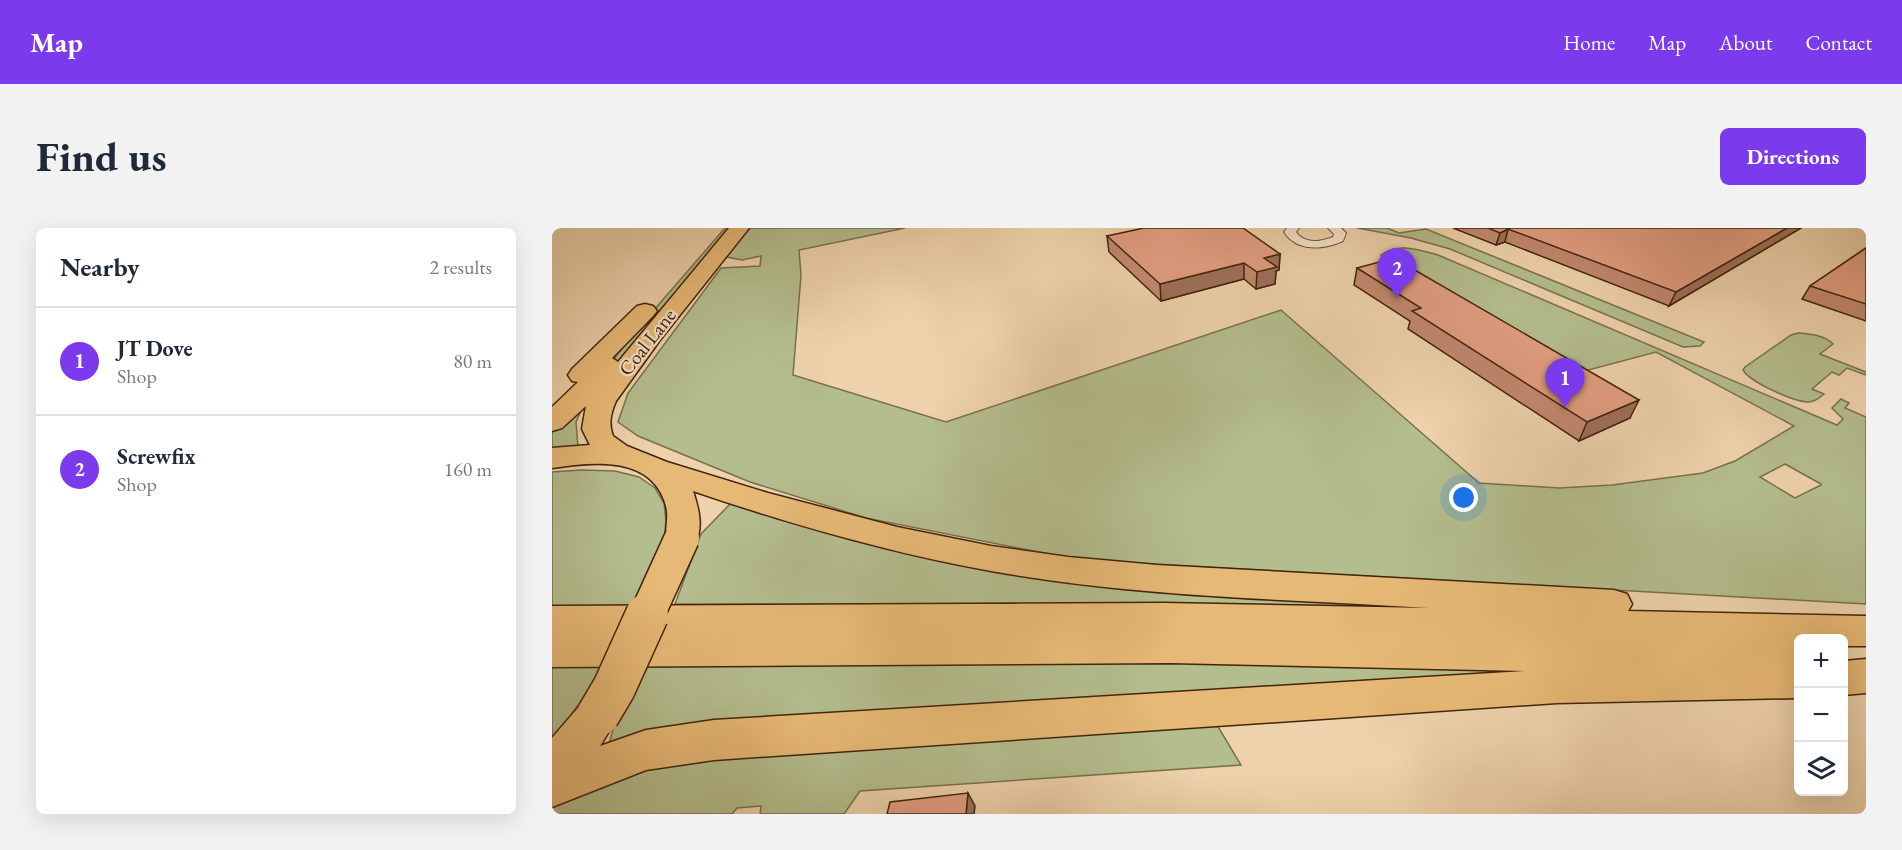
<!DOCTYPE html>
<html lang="en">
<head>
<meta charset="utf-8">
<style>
  :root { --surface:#fff; --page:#f2f2f3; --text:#1f2937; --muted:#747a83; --line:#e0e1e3; --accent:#7c3aed }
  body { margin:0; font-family:"EB Garamond",serif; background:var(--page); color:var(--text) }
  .controls { position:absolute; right:18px; bottom:18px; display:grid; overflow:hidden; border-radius:9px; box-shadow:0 6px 24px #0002 }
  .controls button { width:54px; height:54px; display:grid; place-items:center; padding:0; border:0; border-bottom:2px solid var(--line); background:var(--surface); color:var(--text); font:30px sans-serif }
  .you { position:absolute; left:912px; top:270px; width:21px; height:21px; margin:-15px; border:4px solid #fff; border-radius:50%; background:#1a73e8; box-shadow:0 0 0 9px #1a73e833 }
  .badge { display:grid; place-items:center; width:39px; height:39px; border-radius:50%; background:var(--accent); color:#fff; font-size:20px; font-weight:700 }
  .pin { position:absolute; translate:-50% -50px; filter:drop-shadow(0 2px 3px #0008) }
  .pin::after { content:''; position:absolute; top:32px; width:21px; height:18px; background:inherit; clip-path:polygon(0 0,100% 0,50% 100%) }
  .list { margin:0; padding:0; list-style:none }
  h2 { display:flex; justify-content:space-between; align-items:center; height:78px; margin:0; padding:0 24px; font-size:26px }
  h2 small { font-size:20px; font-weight:400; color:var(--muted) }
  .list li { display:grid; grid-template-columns:39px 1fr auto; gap:18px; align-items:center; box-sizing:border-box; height:108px; padding:0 24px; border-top:2px solid var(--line) }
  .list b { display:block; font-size:22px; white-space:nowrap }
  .list p { margin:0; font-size:20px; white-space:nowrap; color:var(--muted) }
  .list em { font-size:20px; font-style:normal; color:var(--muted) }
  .icon { flex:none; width:33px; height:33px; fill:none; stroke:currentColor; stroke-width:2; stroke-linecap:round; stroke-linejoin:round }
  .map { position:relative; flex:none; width:1314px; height:586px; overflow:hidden; border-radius:9px }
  header { display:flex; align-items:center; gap:36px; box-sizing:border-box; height:84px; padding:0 30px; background:var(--accent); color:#fff }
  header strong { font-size:28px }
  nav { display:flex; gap:33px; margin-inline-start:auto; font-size:21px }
  .intro { display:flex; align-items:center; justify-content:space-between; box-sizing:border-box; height:144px; padding:0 36px }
  h1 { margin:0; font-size:42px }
  .button { padding:15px 27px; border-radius:9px; background:var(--accent); color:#fff; font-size:21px; font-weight:700 }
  main { display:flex; gap:36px; padding:0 36px }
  aside { flex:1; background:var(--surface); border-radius:9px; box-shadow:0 6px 24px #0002 }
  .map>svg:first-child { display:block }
  .green { fill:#b4bd8d; stroke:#7a704c; stroke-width:1.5; fill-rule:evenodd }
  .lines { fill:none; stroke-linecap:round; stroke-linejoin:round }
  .street-casing { stroke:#6c5034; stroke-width:2 }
  .highway-casing { stroke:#41240c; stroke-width:3 }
  .street { fill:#f4e2c8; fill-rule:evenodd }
  .highway { fill:#e7b976; fill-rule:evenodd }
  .highway-bridge-far1-casing { stroke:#41240c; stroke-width:37; stroke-linecap:butt }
  .highway-bridge-casing { stroke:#41240c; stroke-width:45; stroke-linecap:butt }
  .highway-bridge-far1 { stroke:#e7b976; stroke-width:34 }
  .highway-bridge { stroke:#e7b976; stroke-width:42 }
  .wall { fill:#c2886f; stroke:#41240c; stroke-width:1.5 }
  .shaded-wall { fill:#9e6f5a; stroke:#41240c; stroke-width:1.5 }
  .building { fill:#e19e81; stroke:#41240c; stroke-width:1.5 }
  .labels { text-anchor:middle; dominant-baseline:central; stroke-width:4.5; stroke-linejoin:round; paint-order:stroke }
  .far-street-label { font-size:20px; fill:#41240c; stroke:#f4e2c8 }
</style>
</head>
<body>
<header>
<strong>Map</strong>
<nav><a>Home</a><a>Map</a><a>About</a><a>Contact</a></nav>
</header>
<div class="intro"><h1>Find us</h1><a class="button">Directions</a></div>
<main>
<aside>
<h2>Nearby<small>2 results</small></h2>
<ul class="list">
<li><span class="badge">1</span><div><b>JT Dove</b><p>Shop</p></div><em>80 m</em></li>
<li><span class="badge">2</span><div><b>Screwfix</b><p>Shop</p></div><em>160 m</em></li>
</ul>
</aside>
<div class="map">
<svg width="1314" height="586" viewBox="0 0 1314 586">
  <rect width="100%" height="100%" fill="#eed2ab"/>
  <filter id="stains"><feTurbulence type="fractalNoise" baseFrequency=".00333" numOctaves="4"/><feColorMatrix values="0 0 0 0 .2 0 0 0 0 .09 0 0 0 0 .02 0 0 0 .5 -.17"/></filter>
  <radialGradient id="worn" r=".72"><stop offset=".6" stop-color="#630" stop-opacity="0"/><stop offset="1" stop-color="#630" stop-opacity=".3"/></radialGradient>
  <g class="green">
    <path d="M 173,0 L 181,0 L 29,183 L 24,194 L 26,219 L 0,222 L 0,203 L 28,175 L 82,105 Z"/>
    <path d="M 194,0 L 353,0 L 247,22 L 249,47 L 241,147 L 394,194 L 729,82 L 927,255 L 1007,260 L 1060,257 L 1151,245 L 1183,233 L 1242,198 L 1104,124 L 1029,144 L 832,35 L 829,27 C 847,14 866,22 886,27 L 1285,197 L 1291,191 L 1280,180 L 1289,171 L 1297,175 L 1293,180 L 1314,189 L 1314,376 L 527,332 L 314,290 L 198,254 L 86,208 L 66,194 L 76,165 L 169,40 L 208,38 L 209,28 L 190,32 L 175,29 L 173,24 ZM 1233,236 L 1269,256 L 1269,257 L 1243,270 L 1208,249 Z"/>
    <path d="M 805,0 L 835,0 L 847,5 L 874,1 L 1152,114 L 1148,118 L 1131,119 L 898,21 L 859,10 Z"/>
    <path d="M 1246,105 C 1258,106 1272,107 1281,116 L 1268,126 L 1314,144 L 1314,147 L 1295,140 L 1287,147 L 1280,144 L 1260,161 L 1272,166 C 1266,171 1262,174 1255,174 C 1240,173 1198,154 1191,142 L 1193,139 L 1239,107 Z"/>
    <path d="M 29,242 L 63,243 L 87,249 L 103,260 L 112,275 L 114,293 L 112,311 L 81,378 L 0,379 L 0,244 Z"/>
    <path d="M 180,274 L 225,291 L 491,347 L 795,369 L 799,382 L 648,378 L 123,376 L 149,306 Z"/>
    <path d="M 53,432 L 37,461 L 0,515 L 0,434 Z"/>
    <path d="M 242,433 L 998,437 L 1001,445 L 57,517 L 61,501 L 98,435 Z"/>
    <path d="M 662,492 L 689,537 L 308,563 L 292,586 L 208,586 L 209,578 L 185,580 L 180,586 L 0,586 L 0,580 L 75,536 Z"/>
  </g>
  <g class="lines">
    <g class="street-casing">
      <path id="street" d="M 735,0 L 747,0 L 744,4 C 753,16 768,14 781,9 L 782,6 L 776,0 L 789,0 L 794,5 L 791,13 C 771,22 745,24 732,4 Z"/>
    </g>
    <g class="highway-casing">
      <g id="highway">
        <path d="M 177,0 L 197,0 L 108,112 L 64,173 C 59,185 56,195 61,208 L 75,218 L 115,234 L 216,265 L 345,299 L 439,318 L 516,329 L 605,337 L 1062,362 L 1075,366 L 1080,376 L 1076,383 L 1314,388 L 1314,418 L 1292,418 L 1292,410 L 1246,410 L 1246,470 L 1005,475 L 162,532 L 94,542 L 0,579 L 0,510 L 31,474 L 46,468 L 61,474 L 67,487 L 48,518 L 94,502 L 162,492 L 973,443 L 619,435 L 0,439 L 0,378 L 612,375 L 877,380 C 731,371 583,369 439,343 C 338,325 238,296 141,263 C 147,281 152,301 142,318 L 130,322 L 118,318 C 110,305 118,293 114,278 C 100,227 42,234 0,240 L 0,220 L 38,217 L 30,201 L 34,178 L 10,200 L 0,203 L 0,179 L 26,154 L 20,153 L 16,147 L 20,141 L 85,78 L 93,76 L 101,78 L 105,83 L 101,88 L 60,130 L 66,134 Z"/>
        <path d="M 1314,431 L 1314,465 L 1292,467 L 1292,433 Z"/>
      </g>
    </g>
    <use href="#street" class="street"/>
    <use href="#highway" class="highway"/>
    <g class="highway-bridge-far1-casing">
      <path id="highway-bridge-far1" d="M 94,389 L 130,310"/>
    </g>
    <g class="highway-bridge-casing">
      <path id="highway-bridge" d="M 46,487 L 62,460 L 95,387"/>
    </g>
    <use href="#highway-bridge-far1" class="highway-bridge-far1"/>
    <use href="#highway-bridge" class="highway-bridge"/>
  </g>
  <g class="wall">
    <path d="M 901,0 L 1249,0 L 1117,78 L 953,14 L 944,17 Z"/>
    <path d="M 555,8 L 728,26 L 727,42 L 724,43 L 723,56 L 704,61 L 692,51 L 609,73 L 557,24 Z"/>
    <path d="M 1314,20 L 1314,93 L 1250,71 L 1258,58 Z"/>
    <path d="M 805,40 L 1078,190 L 1027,213 L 856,101 L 858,93 L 802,57 Z"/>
  </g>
  <g class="shaded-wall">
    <path d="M 1235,0 L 1249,0 L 1117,78 L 1124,64 Z"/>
    <path d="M 956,1 L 953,14 L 944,17 L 948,5 Z"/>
    <path d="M 728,26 L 727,42 L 724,43 L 723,56 L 704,61 L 705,44 L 712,30 Z"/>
    <path d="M 692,35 L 692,51 L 609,73 L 608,56 Z"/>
    <path d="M 1087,172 L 1078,190 L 1027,213 L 1035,194 Z"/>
    <path d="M 416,565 L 423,578 L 422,586 L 414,586 Z"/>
  </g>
  <g class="building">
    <path d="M 592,0 L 691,0 L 728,26 L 712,30 L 725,39 L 705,44 L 692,35 L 608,56 L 555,8 Z"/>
    <path d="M 936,0 L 1235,0 L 1124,64 L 956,1 L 948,5 Z"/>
    <path d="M 1314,20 L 1314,76 L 1258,58 Z"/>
    <path d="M 842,30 L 1087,172 L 1035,194 L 860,83 L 869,80 L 805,40 Z"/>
    <path d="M 416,565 L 414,586 L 335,586 L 338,574 Z"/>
  </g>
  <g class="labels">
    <g class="far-street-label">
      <text transform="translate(95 114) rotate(-52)">Coal Lane</text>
    </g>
  </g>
  <rect width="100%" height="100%" filter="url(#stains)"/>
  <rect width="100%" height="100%" fill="url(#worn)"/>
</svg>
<div class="controls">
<button>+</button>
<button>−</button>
<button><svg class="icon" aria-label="layers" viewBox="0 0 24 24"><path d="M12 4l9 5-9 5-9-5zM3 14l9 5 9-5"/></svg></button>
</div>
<div class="you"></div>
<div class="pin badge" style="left:1013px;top:180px">1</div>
<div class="pin badge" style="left:845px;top:70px">2</div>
</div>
</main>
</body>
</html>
